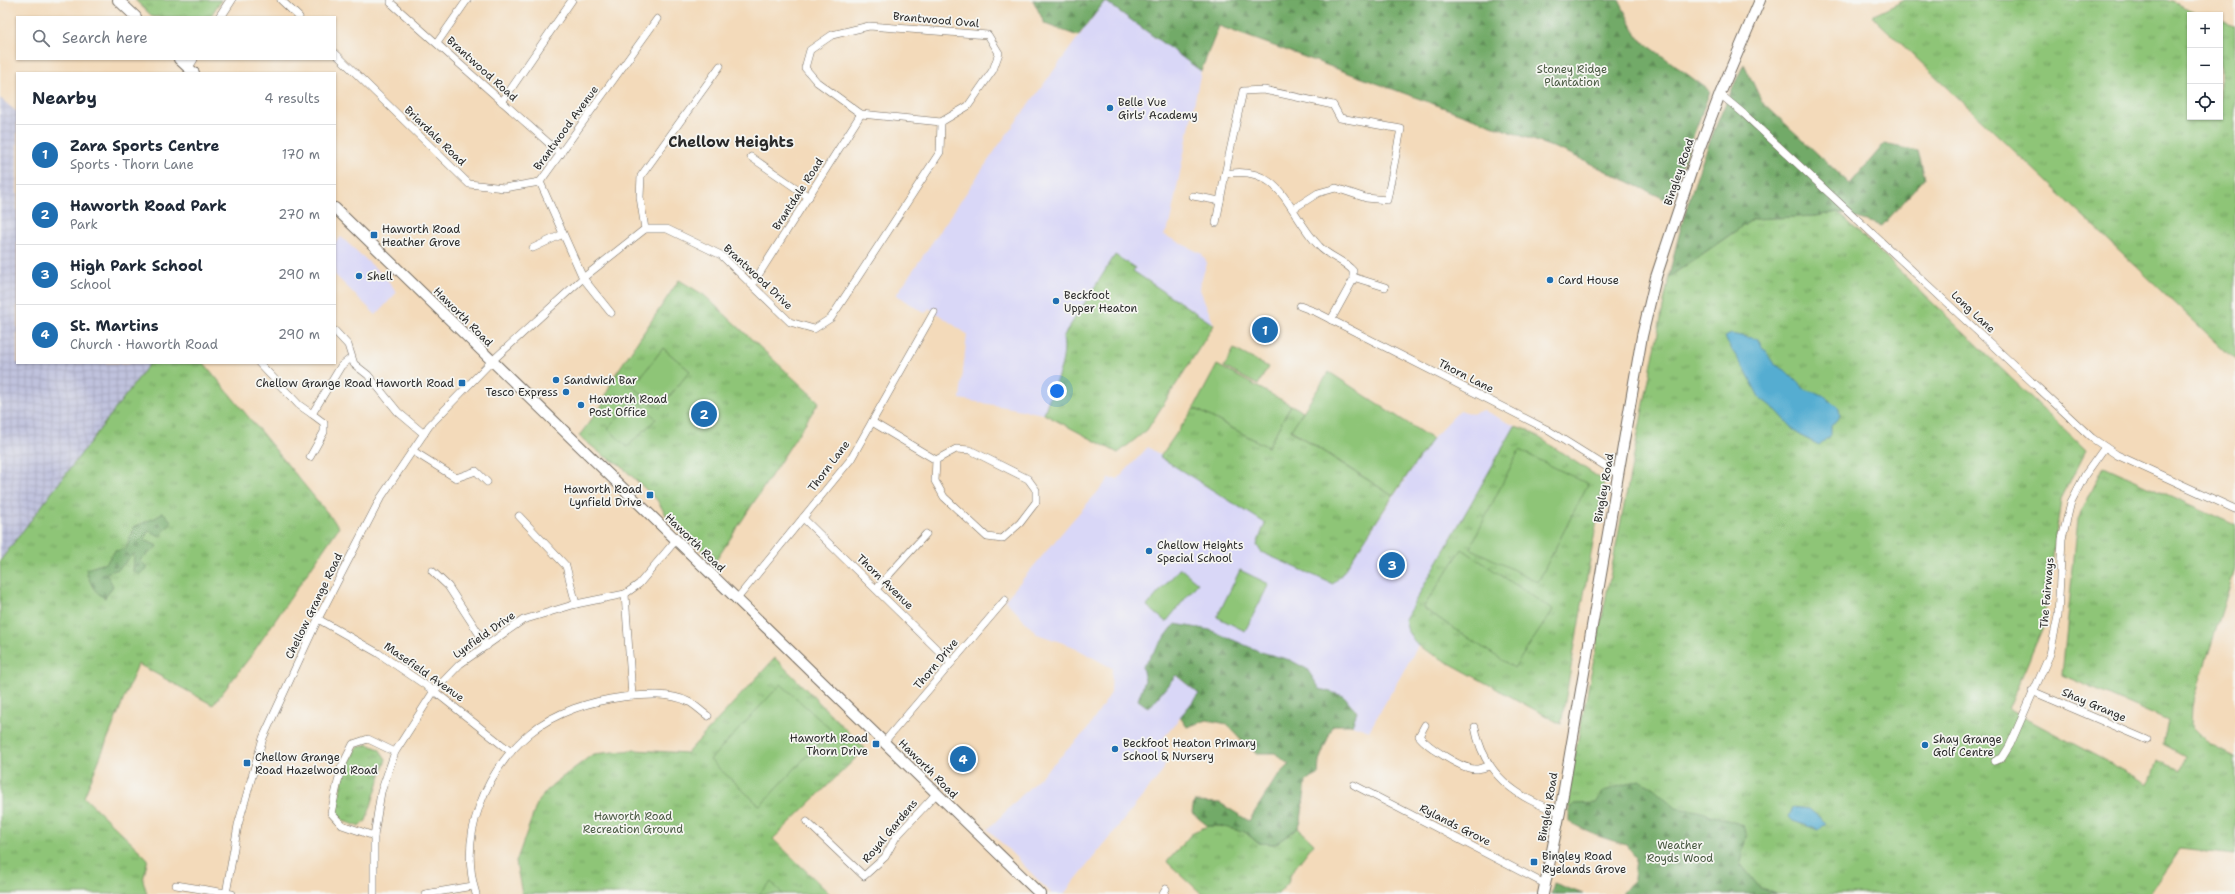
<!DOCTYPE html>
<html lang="en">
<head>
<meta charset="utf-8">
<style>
  :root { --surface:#fff; --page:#f2f2f3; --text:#1f2937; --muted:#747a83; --line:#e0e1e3; --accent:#1f6fb2 }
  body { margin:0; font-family:"Shantell Sans",sans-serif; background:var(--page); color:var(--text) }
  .controls { position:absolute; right:12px; top:12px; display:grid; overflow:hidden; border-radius:0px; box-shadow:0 1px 3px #0004 }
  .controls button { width:36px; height:36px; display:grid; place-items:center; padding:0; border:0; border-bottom:1px solid var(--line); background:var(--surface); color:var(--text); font:20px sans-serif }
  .you { position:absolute; left:1057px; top:391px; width:14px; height:14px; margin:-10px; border:3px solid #fff; border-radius:50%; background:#1a73e8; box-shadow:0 0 0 6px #1a73e833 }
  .badge { display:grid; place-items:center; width:26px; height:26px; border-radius:50%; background:var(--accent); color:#fff; font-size:13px; font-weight:700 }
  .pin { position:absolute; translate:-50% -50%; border:2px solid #fff; box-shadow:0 1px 4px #0006 }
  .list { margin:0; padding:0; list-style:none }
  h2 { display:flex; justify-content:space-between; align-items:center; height:52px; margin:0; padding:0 16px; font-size:17px }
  h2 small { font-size:13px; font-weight:400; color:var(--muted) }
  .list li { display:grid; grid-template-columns:26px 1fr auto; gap:12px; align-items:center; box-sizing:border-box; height:60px; padding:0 16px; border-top:1px solid var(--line) }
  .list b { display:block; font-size:15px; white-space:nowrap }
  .list p { margin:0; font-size:13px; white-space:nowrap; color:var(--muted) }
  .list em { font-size:13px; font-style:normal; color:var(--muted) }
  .icon { flex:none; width:22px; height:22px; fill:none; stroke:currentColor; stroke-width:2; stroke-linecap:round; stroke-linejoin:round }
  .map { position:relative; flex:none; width:2235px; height:894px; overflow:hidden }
  .search { position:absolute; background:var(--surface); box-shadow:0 1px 3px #0004; left:16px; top:16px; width:320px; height:44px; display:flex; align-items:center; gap:10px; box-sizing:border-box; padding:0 14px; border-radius:0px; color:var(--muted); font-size:15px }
  .panel { position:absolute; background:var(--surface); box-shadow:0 1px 3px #0004; left:16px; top:72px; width:320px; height:292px; border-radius:0px }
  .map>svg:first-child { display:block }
  .built { fill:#d9d7f7 }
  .industrial { fill:url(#industrial-grid) }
  .grass { fill:url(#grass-tufts); stroke:#5c7851 }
  .forest { fill:url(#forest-firs); stroke:#4e6a4a }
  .pitch { fill:#8ec577; stroke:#5c7851 }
  .water { fill:#54add1; stroke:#406c7e }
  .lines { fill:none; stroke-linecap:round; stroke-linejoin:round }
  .minor-casing { stroke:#71685d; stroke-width:8 }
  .tertiary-casing { stroke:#71685d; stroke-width:10 }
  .secondary-casing { stroke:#71685d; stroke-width:12 }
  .minor { stroke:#fff; stroke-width:7 }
  .tertiary { stroke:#fff; stroke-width:9 }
  .secondary { stroke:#fff; stroke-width:10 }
  .poi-dot { fill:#1f6fb2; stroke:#f6f6f2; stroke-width:1.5 }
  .labels { text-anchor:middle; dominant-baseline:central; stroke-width:3.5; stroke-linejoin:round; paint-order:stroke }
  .street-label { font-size:11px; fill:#2b2b2b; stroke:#f6f6f2 }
  .park-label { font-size:11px; fill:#495942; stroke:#f6f6f2 }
  .poi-label { font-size:11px; fill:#2b2b2b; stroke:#f6f6f2; text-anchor:start }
  .district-label { font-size:15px; font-weight:bold; fill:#2b2b2b; stroke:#f6f6f2 }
</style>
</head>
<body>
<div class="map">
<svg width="2235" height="894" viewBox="0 0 2235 894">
  <defs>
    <pattern id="industrial-grid" width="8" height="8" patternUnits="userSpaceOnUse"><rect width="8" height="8" fill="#c0c2dd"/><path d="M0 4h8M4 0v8" fill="none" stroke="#a5a7be"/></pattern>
    <pattern id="grass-tufts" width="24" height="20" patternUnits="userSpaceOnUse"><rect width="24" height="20" fill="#8ec577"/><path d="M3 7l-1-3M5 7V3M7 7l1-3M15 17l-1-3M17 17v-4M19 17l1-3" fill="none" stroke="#74a062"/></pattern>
    <pattern id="forest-firs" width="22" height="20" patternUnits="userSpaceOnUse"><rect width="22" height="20" fill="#72aa68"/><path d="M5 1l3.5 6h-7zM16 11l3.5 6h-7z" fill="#5e8b56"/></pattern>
  </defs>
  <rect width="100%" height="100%" fill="#f6f6f2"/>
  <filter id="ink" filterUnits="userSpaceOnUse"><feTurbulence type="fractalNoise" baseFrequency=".025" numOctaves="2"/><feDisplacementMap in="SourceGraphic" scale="8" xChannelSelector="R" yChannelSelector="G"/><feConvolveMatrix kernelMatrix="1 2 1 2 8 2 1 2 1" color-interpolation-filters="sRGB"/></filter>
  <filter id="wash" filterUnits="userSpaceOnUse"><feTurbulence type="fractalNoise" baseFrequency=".012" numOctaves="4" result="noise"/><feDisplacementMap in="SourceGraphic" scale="16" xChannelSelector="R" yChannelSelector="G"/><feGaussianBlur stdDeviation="0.9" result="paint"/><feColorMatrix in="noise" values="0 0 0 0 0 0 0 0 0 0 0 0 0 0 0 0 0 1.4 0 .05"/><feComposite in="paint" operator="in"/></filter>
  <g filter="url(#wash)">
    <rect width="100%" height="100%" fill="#f3daba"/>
    <g class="built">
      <path d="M 1105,1 L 1201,71 L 1169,226 L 1164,235 L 1202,254 L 1207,263 L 1199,287 L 1214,325 L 1147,430 L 1118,453 L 1044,414 L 960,399 L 967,334 L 929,308 L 925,313 L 896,295 L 999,145 Z"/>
      <path d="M 341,237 L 384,276 L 397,292 L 376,315 L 335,275 L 335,243 Z"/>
      <path d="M 1460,410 L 1472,414 L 1483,410 L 1515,426 L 1439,559 L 1408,632 L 1418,646 L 1369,731 L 1352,725 L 1357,711 L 1344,696 L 1320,690 L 1307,669 L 1290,660 L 1261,652 L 1142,667 L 1145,680 L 1138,700 L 1149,708 L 1175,675 L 1199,694 L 1158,745 L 1168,753 L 1163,771 L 1064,894 L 1052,894 L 988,829 L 1087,730 L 1111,693 L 1112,668 L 1072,646 L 1037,634 L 1005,600 L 1071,522 L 1109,479 L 1118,479 L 1148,447 L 1265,523 L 1257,545 L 1342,574 L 1432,439 Z"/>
    </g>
    <path class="industrial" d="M 0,98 L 17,112 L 17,363 L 150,363 L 0,561 Z"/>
    <g class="grass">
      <path d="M 135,0 L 221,0 L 210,17 L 153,17 Z"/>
      <path d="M 1905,0 L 2166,0 L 2204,15 L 2190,15 L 2190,117 L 2220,117 L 2220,21 L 2235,26 L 2235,360 L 1872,16 Z"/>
      <path d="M 1838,212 L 2086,450 L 2061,499 L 2043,627 L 2008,709 L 2149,784 L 2157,760 L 2180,770 L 2185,756 L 2163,744 L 2168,721 L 2062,675 L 2078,519 L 2104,466 L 2235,525 L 2235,569 L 2192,706 L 2191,726 L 2209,744 L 2235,757 L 2235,855 L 2180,849 L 2149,894 L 1759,894 L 1746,879 L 1565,805 L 1669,277 L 1753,219 L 1815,216 Z"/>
      <path d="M 1115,255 L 1135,268 L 1133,271 L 1214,325 L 1147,430 L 1118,453 L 1044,414 C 1051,388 1068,365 1063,337 Z"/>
      <path d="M 679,280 L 704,295 L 819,402 L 715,562 L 669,520 L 657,500 L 619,464 L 604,456 L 579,436 L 602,405 L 613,378 Z"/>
      <path d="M 150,363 L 204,363 L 339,527 L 250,657 L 213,705 L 138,664 L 84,797 L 148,859 L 143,880 L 147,894 L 0,894 L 0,561 Z"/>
      <path d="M 1291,405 L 1303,411 L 1291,431 L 1393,496 L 1342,574 L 1333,584 L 1261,552 L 1257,545 L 1265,523 L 1160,457 L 1194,408 L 1268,447 Z"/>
      <path d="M 1515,426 L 1528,430 L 1604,481 L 1561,724 L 1418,646 L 1408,632 L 1405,619 Z"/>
      <path d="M 775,658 L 865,749 L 773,839 L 830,894 L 522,894 L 516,862 L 538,801 L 552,785 L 593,754 L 634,750 L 687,753 Z"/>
      <path d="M 368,744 L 379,749 L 386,759 L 366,821 L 358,826 L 343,821 L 335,812 L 345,770 L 356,748 Z"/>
      <path d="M 1208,826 L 1220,826 L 1245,832 L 1258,843 L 1275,844 L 1298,828 L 1314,843 L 1291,873 L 1288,883 L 1278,894 L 1202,894 L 1167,862 L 1193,832 Z"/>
    </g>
    <g class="forest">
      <path d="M 1033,0 L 1619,0 L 1638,38 L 1710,91 L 1669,201 L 1566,152 L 1219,26 L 1201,71 L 1105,1 L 1078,36 L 1045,24 Z"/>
      <path d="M 1744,64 L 1762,102 L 1850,184 L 1884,144 L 1918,151 L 1925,178 L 1882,226 L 1838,212 L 1815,216 L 1753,219 L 1669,277 C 1684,204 1711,131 1744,64 Z"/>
      <path d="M 163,512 L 172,522 L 160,536 L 148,531 L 144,540 L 158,546 L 140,560 L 148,568 L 140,574 L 133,571 L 134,553 L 119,569 L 106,573 L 113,586 L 105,598 C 92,591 90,582 86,569 L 106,563 L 115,551 L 126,549 L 134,527 L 157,517 Z"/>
      <path d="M 1175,624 L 1210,630 L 1261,652 L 1290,660 L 1307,669 L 1320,689 L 1344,696 L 1357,712 L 1352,725 L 1333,725 L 1319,761 L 1318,775 L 1306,781 L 1301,821 L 1298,828 L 1275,844 L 1258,843 L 1245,832 L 1220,826 L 1208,826 L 1192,813 L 1194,802 L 1220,803 L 1249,821 L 1276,778 L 1289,765 L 1275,753 L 1257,753 L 1248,747 L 1227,724 L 1207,720 L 1187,727 L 1180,717 L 1199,694 L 1176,675 L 1149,708 L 1138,700 L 1145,680 L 1142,667 Z"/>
      <path d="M 1639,780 L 1654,788 L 1676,808 L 1698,811 L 1743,825 L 1746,837 L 1740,863 L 1760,888 L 1776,894 L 1622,894 L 1634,879 L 1636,858 L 1626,845 L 1595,835 L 1569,822 L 1569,811 L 1574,804 L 1596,803 L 1604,791 Z"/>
      <path d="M 1554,883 L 1583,894 L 1551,894 Z"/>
    </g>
    <g class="pitch">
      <path d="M 663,348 L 690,371 L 660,408 L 633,387 Z"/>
      <path d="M 1234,349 L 1268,367 L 1258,385 L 1224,367 Z"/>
      <path d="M 1217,365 L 1291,405 L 1268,447 L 1194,408 Z"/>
      <path d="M 1329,372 L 1432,439 L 1393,496 L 1291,430 Z"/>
      <path d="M 637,399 L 656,419 L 627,447 L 608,428 Z"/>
      <path d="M 1519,450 L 1588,484 L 1538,582 L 1470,548 Z"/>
      <path d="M 1462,549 L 1553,610 L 1514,668 L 1423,608 Z"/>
      <path d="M 1180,568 L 1198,583 L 1166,622 L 1147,606 Z"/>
      <path d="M 1240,570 L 1269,584 L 1245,631 L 1217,617 Z"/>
      <path d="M 781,684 L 831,730 L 760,806 L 710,760 Z"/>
      <path d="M 771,882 L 783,894 L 759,894 Z"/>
    </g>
    <g class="water">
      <path d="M 1731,334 L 1757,339 L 1774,364 L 1785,370 L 1803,388 L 1823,396 L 1836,405 L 1839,409 L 1840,416 L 1831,426 L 1831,435 L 1819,445 L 1799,435 L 1777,411 L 1759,397 L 1746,372 L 1727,342 L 1725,337 Z"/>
      <path d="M 1793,807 L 1809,809 L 1826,823 L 1819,830 L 1793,821 L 1789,817 Z"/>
    </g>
  </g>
  <g filter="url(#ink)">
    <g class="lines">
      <g class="minor-casing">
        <g id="minor">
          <path d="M 281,0 L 299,17"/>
          <path d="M 391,0 L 391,3 L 561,154"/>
          <path d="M 869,26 L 988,35 L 999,53 L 993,70 L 968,106 L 941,122 L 861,114 L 817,82 L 805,68 L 810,50 L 832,35 Z"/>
          <path d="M 437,43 L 467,0"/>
          <path d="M 335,53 L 469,184 L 504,188 L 540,182"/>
          <path d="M 1720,94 L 1744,114 L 2092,438 L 2117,455 L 2235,509"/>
          <path d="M 502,102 L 572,0"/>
          <path d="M 751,157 L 809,197"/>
          <path d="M 1225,174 L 1243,91 L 1264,90 L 1333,105 L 1340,118 L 1401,129 L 1387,200 L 1366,198 L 1336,188 L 1318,193 L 1293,209"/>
          <path d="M 1193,196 L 1220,201"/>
          <path d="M 1216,223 L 1225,174 C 1283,163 1288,215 1319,246 C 1329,257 1344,260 1353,271 L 1353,280 L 1331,320"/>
          <path d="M 645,229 L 640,197 L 641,176 L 720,66"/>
          <path d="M 533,248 L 563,234"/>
          <path d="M 1353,277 L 1385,287"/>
          <path d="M 752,285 L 861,114"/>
          <path d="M 1300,306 L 1316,312 L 1546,429 L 1618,474"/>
          <path d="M 611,313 L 583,278 L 540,182 L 657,19"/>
          <path d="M 335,331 L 348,345 L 354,364 L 368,375 L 398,412 L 424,434"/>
          <path d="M 259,363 L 299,405 L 312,414 L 341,366 L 351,358"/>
          <path d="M 872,422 L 936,460 L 956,449 L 970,450 L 1028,479 L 1036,490 L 1036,502 L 1020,523 L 1002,539 L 987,537 L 944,497 L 935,481 L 936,460"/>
          <path d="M 413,451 L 456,478 L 476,471 L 487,482"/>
          <path d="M 310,457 L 324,432 L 324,423 L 312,414"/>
          <path d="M 519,516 L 566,566 L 576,604"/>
          <path d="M 803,518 L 951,663"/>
          <path d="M 432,571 L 448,586 L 487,646"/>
          <path d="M 877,588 L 926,534"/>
          <path d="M 625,594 L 632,696"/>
          <path d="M 736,600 L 851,459 L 934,312"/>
          <path d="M 318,619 L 378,653 L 434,691 L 511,752"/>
          <path d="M 2032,691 L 2147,740"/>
          <path d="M 1425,725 L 1419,736 C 1428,747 1463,770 1476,769 C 1480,769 1485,767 1489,766"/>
          <path d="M 1475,727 C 1483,773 1517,799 1560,812"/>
          <path d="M 884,742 L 1005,600"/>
          <path d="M 1995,761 L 2002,758 L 2010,745 L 2050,654 L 2058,616 L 2062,539 L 2071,502 L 2085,475 L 2105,447"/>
          <path d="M 1354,785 L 1545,884"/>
          <path d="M 807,822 L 864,876 L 885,857 L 896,837 L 936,794"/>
          <path d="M 374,836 L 342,825 L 331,813 L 341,768 L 353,744 L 368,739 L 395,752"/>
          <path d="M 176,885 L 232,894"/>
          <path d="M 226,894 L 238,825 L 263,738 L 318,619 L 380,499 L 429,426 L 491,362 L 583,278 L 645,229 L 667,229 L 721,255 L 790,322 L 814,329 L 831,318 L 940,152 L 941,122"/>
          <path d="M 374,894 L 374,836 L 381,792 L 395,752 L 434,691 L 460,664 L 523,620 L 576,604 L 625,594 L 639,584 L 676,540"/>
          <path d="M 425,894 L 473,886"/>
          <path d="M 476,894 C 458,836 485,771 530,733 C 555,712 591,701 623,697 C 643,695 670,692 689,702 C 695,705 702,712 708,716"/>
          <path d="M 1163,894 L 1166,889"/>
        </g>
      </g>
      <g class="tertiary-casing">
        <g id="tertiary">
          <path d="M 220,17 L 231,0"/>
          <path d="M 188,67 L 193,59"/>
        </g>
      </g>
      <g class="secondary-casing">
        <g id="secondary">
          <path d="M 118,0 L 136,17"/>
          <path d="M 179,59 L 194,73"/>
          <path d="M 335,208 L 1040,894"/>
          <path d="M 1543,894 L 1560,812 L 1642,336 L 1656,277 L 1694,163 L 1720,94 L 1760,0"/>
        </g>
      </g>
      <use href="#minor" class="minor"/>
      <use href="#tertiary" class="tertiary"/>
      <use href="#secondary" class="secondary"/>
    </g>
  </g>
  <g class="poi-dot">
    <circle cx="1110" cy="108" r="4"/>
    <rect x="370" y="231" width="8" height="8" rx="2"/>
    <circle cx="359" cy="276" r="4"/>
    <circle cx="1550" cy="280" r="4"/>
    <circle cx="1056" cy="301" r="4"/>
    <circle cx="556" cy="380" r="4"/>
    <rect x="458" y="379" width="8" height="8" rx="2"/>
    <circle cx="566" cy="392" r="4"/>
    <circle cx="581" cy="405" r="4"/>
    <rect x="646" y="491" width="8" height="8" rx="2"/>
    <circle cx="1149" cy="551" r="4"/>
    <rect x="872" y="740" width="8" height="8" rx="2"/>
    <circle cx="1925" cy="745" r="4"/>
    <circle cx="1115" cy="749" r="4"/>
    <rect x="243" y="759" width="8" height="8" rx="2"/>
    <rect x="1530" y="858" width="8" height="8" rx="2"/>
  </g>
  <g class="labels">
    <g class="street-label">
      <text transform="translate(936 20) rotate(5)">Brantwood Oval</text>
      <text transform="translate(482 69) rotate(42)">Brantwood Road</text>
      <text transform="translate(566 128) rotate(-54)">Brantwood Avenue</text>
      <text transform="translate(435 136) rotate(44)">Briardale Road</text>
      <text transform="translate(1679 172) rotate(-71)">Bingley Road</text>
      <text transform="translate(798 194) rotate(-57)">Brantdale Road</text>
      <text transform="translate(758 277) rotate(43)">Brantwood Drive</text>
      <text transform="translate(1973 312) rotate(43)">Long Lane</text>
      <text transform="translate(463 317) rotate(45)">Haworth Road</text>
      <text transform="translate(1466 376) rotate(27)">Thorn Lane</text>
      <text transform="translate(829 466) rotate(-53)">Thorn Lane</text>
      <text transform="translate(1604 488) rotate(-80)">Bingley Road</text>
      <text transform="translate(695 543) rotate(44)">Haworth Road</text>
      <text transform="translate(885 582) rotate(44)">Thorn Avenue</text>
      <text transform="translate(2047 593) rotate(-85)">The Fairways</text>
      <text transform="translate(314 606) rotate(-64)">Chellow Grange Road</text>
      <text transform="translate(484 635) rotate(-35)">Lynfield Drive</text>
      <text transform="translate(936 664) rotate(-50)">Thorn Drive</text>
      <text transform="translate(424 672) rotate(35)">Masefield Avenue</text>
      <text transform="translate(2094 705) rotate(23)">Shay Grange</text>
      <text transform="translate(928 769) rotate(45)">Haworth Road</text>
      <text transform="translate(1548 807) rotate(-80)">Bingley Road</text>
      <text transform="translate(1455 825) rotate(27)">Rylands Grove</text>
      <text transform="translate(890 831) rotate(-50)">Royal Gardens</text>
    </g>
    <g class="park-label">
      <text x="1572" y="69">Stoney Ridge<tspan x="1572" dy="13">Plantation</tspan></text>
      <text x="633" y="816">Haworth Road<tspan x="633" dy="13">Recreation Ground</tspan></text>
      <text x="1680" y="845">Weather<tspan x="1680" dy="13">Royds Wood</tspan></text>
    </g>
    <g class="poi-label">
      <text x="1118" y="102">Belle Vue<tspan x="1118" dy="13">Girls' Academy</tspan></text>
      <text x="382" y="229">Haworth Road<tspan x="382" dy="13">Heather Grove</tspan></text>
      <text x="367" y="276">Shell</text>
      <text x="1558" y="280">Card House</text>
      <text x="1064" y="295">Beckfoot<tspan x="1064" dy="13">Upper Heaton</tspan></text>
      <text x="564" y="380">Sandwich Bar</text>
      <text x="454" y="383" text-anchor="end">Chellow Grange Road Haworth Road</text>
      <text x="558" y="392" text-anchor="end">Tesco Express</text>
      <text x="589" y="399">Haworth Road<tspan x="589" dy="13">Post Office</tspan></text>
      <text x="642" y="489" text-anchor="end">Haworth Road<tspan x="642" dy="13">Lynfield Drive</tspan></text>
      <text x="1157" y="545">Chellow Heights<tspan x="1157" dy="13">Special School</tspan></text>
      <text x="868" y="738" text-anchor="end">Haworth Road<tspan x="868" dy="13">Thorn Drive</tspan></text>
      <text x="1933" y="739">Shay Grange<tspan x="1933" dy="13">Golf Centre</tspan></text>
      <text x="1123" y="743">Beckfoot Heaton Primary<tspan x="1123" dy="13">School &amp; Nursery</tspan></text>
      <text x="255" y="757">Chellow Grange<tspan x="255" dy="13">Road Hazelwood Road</tspan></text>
      <text x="1542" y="856">Bingley Road<tspan x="1542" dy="13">Ryelands Grove</tspan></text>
    </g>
    <g class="district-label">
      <text x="731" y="142">Chellow Heights</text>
    </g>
  </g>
</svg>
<div class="controls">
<button>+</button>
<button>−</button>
<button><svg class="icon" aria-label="locate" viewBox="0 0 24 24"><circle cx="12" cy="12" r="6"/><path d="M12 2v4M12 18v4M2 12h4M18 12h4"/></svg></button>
</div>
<div class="you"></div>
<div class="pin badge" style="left:1265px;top:330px">1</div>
<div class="pin badge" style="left:704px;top:414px">2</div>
<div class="pin badge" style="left:1392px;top:565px">3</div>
<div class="pin badge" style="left:963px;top:759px">4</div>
<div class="search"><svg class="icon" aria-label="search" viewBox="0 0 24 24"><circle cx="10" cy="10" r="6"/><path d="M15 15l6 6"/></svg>Search here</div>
<section class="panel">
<h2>Nearby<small>4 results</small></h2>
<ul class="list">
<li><span class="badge">1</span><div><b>Zara Sports Centre</b><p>Sports · Thorn Lane</p></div><em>170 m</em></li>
<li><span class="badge">2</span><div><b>Haworth Road Park</b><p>Park</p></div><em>270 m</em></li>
<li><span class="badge">3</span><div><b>High Park School</b><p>School</p></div><em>290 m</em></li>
<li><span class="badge">4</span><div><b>St. Martins</b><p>Church · Haworth Road</p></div><em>290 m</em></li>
</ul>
</section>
</div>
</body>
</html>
